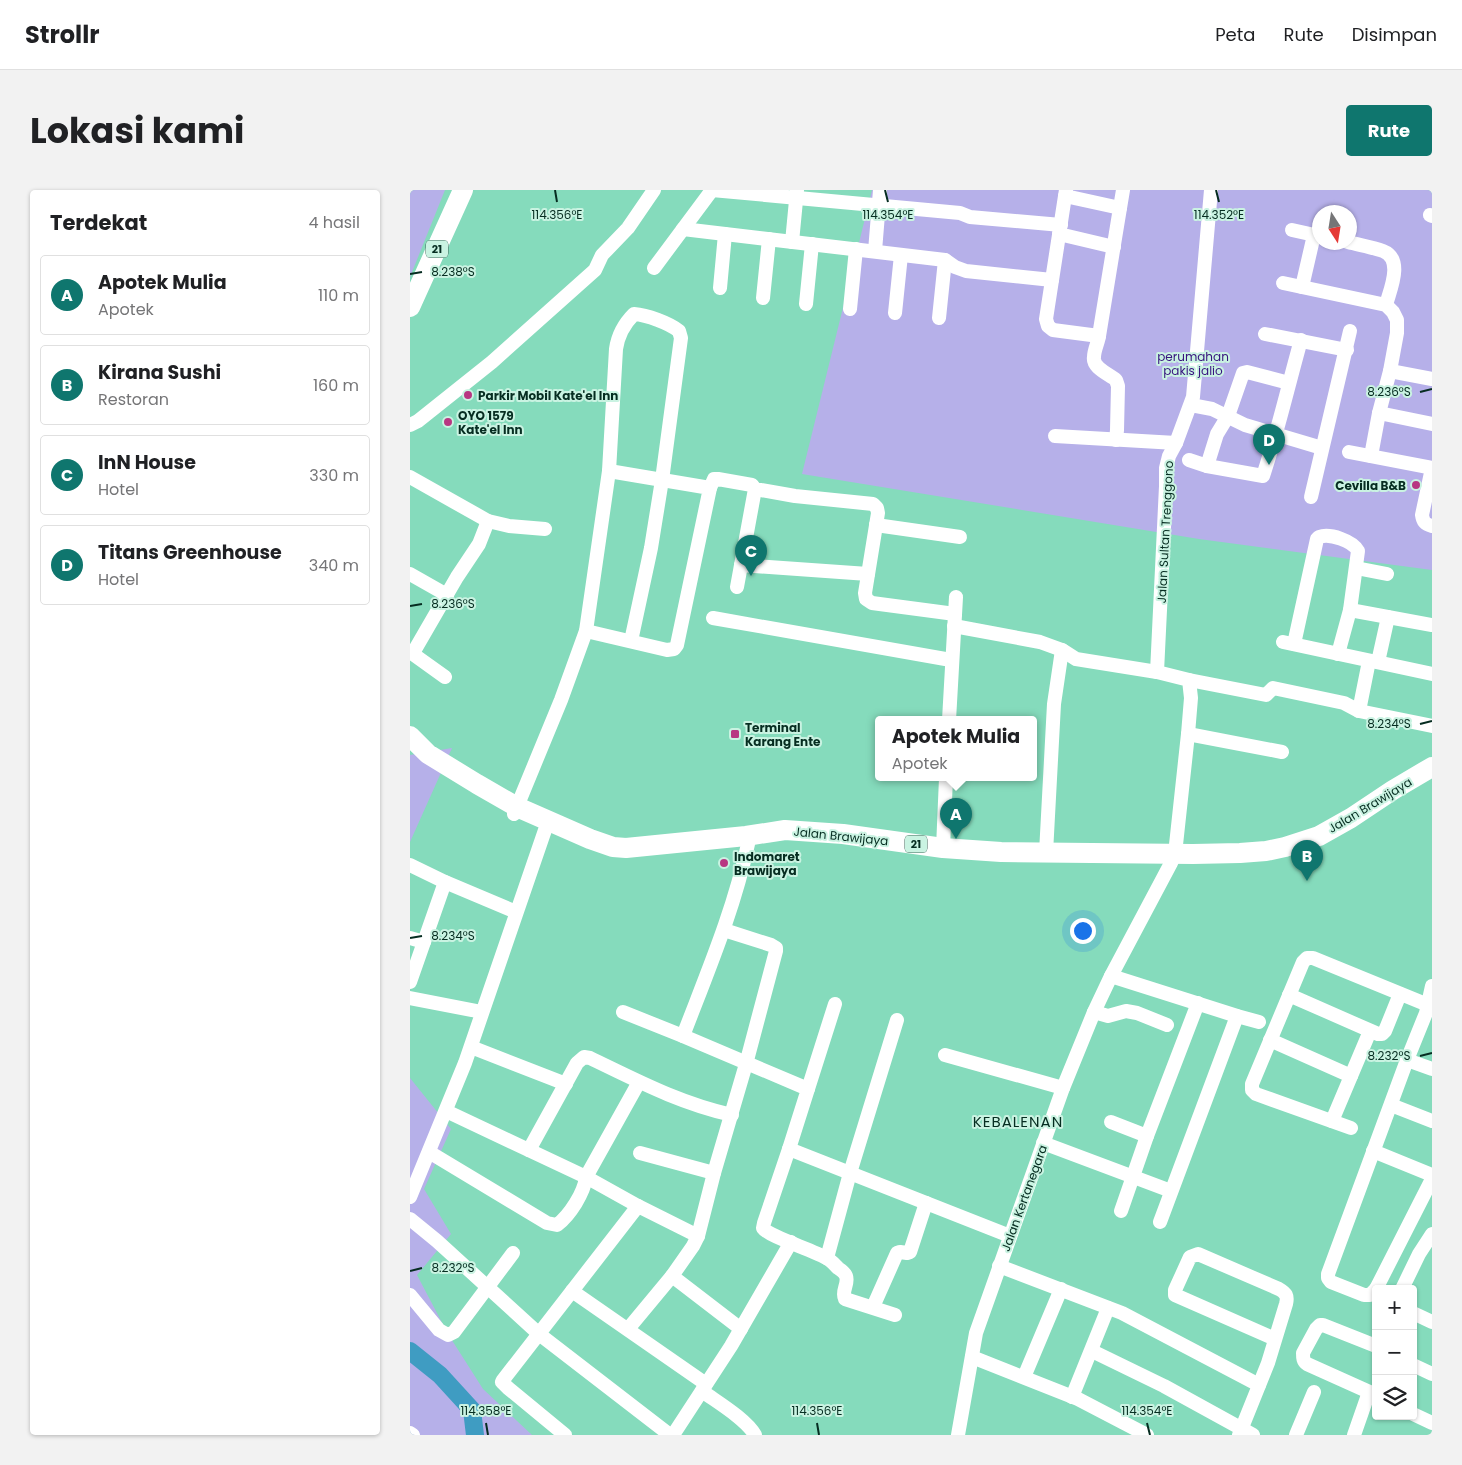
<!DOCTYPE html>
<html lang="id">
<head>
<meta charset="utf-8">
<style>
  :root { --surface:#fff; --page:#f2f2f2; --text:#202124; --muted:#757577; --line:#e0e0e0; --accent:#0f766e }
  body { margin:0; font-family:Poppins,sans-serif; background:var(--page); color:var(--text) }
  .controls { position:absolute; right:15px; bottom:15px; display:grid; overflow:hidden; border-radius:5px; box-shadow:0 1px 4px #0004 }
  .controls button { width:45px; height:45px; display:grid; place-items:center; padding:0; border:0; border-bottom:1px solid var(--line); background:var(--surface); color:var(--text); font:25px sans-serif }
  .compass { position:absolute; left:902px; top:15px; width:45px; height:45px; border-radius:50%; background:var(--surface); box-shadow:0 1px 4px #0004; rotate:168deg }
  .you { position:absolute; left:672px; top:740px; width:18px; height:18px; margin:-12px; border:4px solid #fff; border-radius:50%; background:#1a73e8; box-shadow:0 0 0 8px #1a73e833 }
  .badge { display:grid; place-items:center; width:32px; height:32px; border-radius:50%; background:var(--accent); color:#fff; font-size:16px; font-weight:700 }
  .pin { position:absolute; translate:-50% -41px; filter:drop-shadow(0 1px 2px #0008) }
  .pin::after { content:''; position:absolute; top:26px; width:18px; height:15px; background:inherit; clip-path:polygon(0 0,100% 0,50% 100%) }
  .popup { position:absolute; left:465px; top:526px; width:162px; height:65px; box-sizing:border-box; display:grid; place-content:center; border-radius:5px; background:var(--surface); filter:drop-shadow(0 1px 4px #0005); font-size:16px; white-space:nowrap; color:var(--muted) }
  .popup b { font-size:19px; color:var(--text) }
  .popup::after { content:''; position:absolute; left:50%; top:100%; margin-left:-10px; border:10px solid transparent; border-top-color:var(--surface) }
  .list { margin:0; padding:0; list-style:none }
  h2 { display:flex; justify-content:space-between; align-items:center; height:65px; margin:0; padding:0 20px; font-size:21px }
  h2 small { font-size:16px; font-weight:400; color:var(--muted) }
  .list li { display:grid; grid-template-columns:32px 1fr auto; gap:15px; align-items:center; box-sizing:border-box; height:80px; margin:0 10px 10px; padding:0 10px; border:1px solid var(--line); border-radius:5px }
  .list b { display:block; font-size:19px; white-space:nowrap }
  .list p { margin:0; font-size:16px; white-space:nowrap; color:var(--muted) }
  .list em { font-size:16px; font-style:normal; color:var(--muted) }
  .icon { flex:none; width:28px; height:28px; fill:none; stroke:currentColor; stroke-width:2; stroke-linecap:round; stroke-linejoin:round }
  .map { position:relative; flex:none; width:1022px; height:1245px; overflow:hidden; border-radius:5px }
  header { display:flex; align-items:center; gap:30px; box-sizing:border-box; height:70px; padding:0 25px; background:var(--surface); border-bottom:1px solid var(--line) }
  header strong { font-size:24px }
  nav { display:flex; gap:28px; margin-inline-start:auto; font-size:18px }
  .intro { display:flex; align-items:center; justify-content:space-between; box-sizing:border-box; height:120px; padding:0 30px }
  h1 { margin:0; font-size:35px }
  .button { padding:12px 22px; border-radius:5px; background:var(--accent); color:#fff; font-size:18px; font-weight:700 }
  main { display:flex; gap:30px; padding:0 30px }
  aside { flex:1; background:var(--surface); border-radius:5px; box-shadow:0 1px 4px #0004 }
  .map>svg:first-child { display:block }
  .green { fill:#b6b0e9; fill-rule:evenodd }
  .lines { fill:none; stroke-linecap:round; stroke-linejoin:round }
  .river { stroke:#3f9cc2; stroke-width:18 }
  .minor { stroke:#fff; stroke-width:14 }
  .highway { stroke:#fff; stroke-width:20 }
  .ticks { fill:none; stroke:#062d21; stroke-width:2 }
  .poi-dot { fill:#b83782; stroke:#caf3e2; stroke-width:2 }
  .labels { text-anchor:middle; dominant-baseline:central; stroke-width:4; stroke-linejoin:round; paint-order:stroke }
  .shield { fill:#caf3e2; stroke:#41685b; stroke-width:1 }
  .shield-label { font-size:11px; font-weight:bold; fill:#062d21 }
  .park-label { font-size:12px; fill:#37147e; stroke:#caf3e2 }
  .poi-label { font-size:12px; font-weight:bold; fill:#062d21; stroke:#caf3e2; text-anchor:start }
  .street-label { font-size:12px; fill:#062d21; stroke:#caf3e2 }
  .quarter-label { font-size:15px; letter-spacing:1px; fill:#062d21; stroke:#caf3e2 }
  .ticks-label { font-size:12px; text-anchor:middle; fill:#062d21; stroke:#caf3e2; stroke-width:4; stroke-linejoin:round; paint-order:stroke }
</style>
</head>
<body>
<header>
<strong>Strollr</strong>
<nav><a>Peta</a><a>Rute</a><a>Disimpan</a></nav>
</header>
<div class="intro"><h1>Lokasi kami</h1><a class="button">Rute</a></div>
<main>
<aside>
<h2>Terdekat<small>4 hasil</small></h2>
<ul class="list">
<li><span class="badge">A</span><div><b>Apotek Mulia</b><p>Apotek</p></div><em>110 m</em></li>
<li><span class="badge">B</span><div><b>Kirana Sushi</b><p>Restoran</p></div><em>160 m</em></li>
<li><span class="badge">C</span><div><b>InN House</b><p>Hotel</p></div><em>330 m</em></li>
<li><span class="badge">D</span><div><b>Titans Greenhouse</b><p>Hotel</p></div><em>340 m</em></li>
</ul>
</aside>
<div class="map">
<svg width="1022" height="1245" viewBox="0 0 1022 1245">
  <rect width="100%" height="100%" fill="#85dbbc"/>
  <g class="green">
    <path d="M 0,0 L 35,0 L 0,87 Z"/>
    <path d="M 462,0 L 1022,0 L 1022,380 L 789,349 L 392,284 ZM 909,22 L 939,22 L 939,52 L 909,52 Z"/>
    <path d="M 42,558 L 0,652 L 0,565 Z"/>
    <path d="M 0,888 L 41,939 L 14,999 L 41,1044 L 7,1085 L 38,1144 L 73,1199 L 122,1245 L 0,1245 Z"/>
  </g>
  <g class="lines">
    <path class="river" d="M 0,1161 L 30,1185 L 62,1220 L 65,1245"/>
    <g class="minor">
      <path d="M 302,0 L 550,23 L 560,27 L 651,35"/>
      <path d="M 656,0 L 655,6 L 710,18 L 689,146 C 688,153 684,160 684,167 C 682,178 699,184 706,190 L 708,196 L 707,240 L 706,250"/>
      <path d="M 655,6 L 636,129 L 638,136 L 643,140 L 689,146"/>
      <path d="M 710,18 L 713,0"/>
      <path d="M 1020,25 L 1022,26"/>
      <path d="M 273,39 L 535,70 L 545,77 L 556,81 L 642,90"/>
      <path d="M 882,40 L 909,46"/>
      <path d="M 649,44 L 704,57"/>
      <path d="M 382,52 L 387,0"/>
      <path d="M 938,52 C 949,55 962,57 973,61 C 994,69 980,100 976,115"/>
      <path d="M 465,61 L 470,0"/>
      <path d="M 244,78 L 302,0"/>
      <path d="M 873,93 L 976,115 L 983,122 L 987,130 L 987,143 L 980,181 L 969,223 L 961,266"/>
      <path d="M 892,97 L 904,45"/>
      <path d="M 310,98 L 315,44"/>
      <path d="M 353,108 L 359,49"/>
      <path d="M 396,114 L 402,54"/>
      <path d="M 440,119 L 446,59"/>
      <path d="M 485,123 L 491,65"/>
      <path d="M 529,128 L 535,70"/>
      <path d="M 855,144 L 937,160"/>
      <path d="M 980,181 L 1022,189"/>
      <path d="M 781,215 L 802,219 L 835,235 L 912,258"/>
      <path d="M 969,223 L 1022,234"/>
      <path d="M 0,235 L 8,231 L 82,172 L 185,80 L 192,65 L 218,38 L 244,0"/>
      <path d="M 645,246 L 766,253"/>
      <path d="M 939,262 L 1022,278 L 1012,325 C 1013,332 1015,334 1022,336"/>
      <path d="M 779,270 L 797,276 L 853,286 C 868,241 878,196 891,150"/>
      <path d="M 797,276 L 807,244 L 818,226 L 833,183 L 837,182 L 879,193"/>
      <path d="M 0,287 L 78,331 L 99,336 L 135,339"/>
      <path d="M 300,298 L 304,289 L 308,289 L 342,295 L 345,299 L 385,306 L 463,314 L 467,318 L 468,323 L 455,403 L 456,409 L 462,413 L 545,424"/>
      <path d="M 901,307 L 940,141"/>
      <path d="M 466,335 L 550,347"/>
      <path d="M 331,375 L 458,384"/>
      <path d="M 946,378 L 977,384"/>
      <path d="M 0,384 L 37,405"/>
      <path d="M 327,397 L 345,299"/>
      <path d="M 940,420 L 1022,435"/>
      <path d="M 303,428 L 541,470"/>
      <path d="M 544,436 L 630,452 L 652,460 L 666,469 L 747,482"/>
      <path d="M 176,441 L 257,460 L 264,459 L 267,455 L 300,298 L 199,281"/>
      <path d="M 873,452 L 1022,484"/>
      <path d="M 884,454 L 907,349 L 909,347 C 920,343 943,351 948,361 L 940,420 L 928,464"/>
      <path d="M 0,462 L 35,487"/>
      <path d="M 3,463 L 47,387 L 69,354 L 78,331"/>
      <path d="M 968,472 L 978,427"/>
      <path d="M 779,490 L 856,505 L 863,498 L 934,513 L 949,521 L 1022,536"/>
      <path d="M 949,521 L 959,471"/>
      <path d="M 539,530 L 546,407"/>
      <path d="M 778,544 L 872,562"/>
      <path d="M 104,624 L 151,510 L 176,441 L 199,281 L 206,159 C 208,145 214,134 224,124 C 237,125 259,133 269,141 L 271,148 L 252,290 L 241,358 L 221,451"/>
      <path d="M 338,654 C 324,720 297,783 273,846 L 398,899 L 379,959 L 354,1033 L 353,1038 C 359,1047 404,1060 416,1068 C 421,1070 424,1074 428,1078 C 431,1080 435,1083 436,1086 C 439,1094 431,1101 435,1109 L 485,1125"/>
      <path d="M 533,658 L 536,588"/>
      <path d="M 636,663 L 644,514 L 652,460"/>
      <path d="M 0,675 L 35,692 L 106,722"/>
      <path d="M 0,748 L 14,752"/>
      <path d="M 701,786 L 827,826 L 849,832"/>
      <path d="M 0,792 L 35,692"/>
      <path d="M 879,805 L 968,844 L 972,844 L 975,841 L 990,804"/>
      <path d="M 0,808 L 72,822"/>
      <path d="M 213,822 L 273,846"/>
      <path d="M 684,822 L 698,826 L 716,821 L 727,823 L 757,835"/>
      <path d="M 860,850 L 941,886"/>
      <path d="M 61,857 L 156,894"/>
      <path d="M 535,865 L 653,898"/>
      <path d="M 997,870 L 1022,879"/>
      <path d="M 398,899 L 425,814"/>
      <path d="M 981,915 L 1022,931"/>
      <path d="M 36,921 L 176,987 L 228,1016 L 288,1046"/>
      <path d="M 922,931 L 960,841"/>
      <path d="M 701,932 L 737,946"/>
      <path d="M 941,938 L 846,904 L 842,900 L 842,894 L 893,772 L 897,768 L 903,768 L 1018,815"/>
      <path d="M 633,953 L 761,1001"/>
      <path d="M 379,959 L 600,1046"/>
      <path d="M 119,960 L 167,873 L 174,867 L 180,868 C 228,891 269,913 322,925"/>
      <path d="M 963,961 L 1022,985"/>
      <path d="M 19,962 L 137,1033 L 147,1035 C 160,1025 174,1003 176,987 L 229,892"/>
      <path d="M 230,963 L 304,983"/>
      <path d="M 0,1007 L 55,873 L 135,640"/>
      <path d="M 711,1021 L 737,946 L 788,813"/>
      <path d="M 0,1029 L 27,1051 L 129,1144 L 260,1245"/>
      <path d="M 750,1032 L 827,826"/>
      <path d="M 417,1068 L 440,983 L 487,830"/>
      <path d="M 589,1076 L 712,1123 L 849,1195"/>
      <path d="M 262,1086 L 331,1139"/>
      <path d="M 966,1099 L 960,1105 L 954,1105 L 921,1092 L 918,1088 L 918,1084 L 997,870 L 1016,823 L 1022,796"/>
      <path d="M 966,1099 L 1022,989"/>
      <path d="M 992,1099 L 1009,1064 L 1022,1044"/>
      <path d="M 162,1101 L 296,1194"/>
      <path d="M 0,1105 L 29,1140 L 38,1145 L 44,1142 L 103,1063"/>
      <path d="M 463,1117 L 487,1063 L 490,1062 L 497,1063 L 500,1062 L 516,1013"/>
      <path d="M 1003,1123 L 1022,1132"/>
      <path d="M 218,1139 L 262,1086 L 283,1056 L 288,1046 L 304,983 L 336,874 L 366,761 L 366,758 L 361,755 L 314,740"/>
      <path d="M 966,1156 L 913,1135 L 910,1135 L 906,1139 L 893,1163 C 893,1168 893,1171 897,1174 L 966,1205"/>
      <path d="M 682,1161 L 754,1196 L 843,1245"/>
      <path d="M 562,1167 L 668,1209 L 737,1245"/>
      <path d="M 1003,1175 L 1022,1184"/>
      <path d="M 614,1187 L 651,1099"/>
      <path d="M 292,1201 C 307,1212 336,1229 345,1245"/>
      <path d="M 662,1207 L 698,1118"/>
      <path d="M 1003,1224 L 1022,1233"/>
      <path d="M 0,1243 L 3,1245"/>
      <path d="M 155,1245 L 98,1198 L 92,1192 L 93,1190 L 228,1016"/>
      <path d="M 263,1245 L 321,1156 L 381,1052"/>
      <path d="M 548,1245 L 566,1143 L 653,898 L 684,822 L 701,786 L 761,673 L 765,664 L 778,544 L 781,508 L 779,490 L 747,482 L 756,296 L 756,278 L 759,266 L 766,253 L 783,207 L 801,0"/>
      <path d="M 829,1245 L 858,1173 L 876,1114 C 878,1106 876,1103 869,1099 L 788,1064 L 780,1067 L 765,1100 L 765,1105 L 865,1149"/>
      <path d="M 886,1245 L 904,1202"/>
      <path d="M 944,1245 L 959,1202"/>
    </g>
    <g class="highway">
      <path d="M 0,117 L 53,0"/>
      <path d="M 0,546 L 18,564 L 67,594 L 107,617 L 180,649 L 203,657 L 216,658 L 336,646 L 375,640 L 433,644 L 533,658 L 591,662 L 783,664 L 830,663 L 856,661 L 875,657 L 909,646 L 941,628 L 983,600 L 1022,577"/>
    </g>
  </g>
  <path class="ticks" d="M 145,0 L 147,12M 475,0 L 478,12M 806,0 L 809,12M 0,84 L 12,82M 1010,202 L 1022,199M 0,416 L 12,414M 1010,534 L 1022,531M 0,748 L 12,746M 1010,866 L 1022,863M 0,1081 L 12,1078M 76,1233 L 78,1245M 407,1233 L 409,1245M 737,1233 L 740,1245"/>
  <g class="poi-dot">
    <circle cx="58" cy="205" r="5"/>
    <circle cx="38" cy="232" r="5"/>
    <circle cx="1006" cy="295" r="5"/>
    <rect x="320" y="539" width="10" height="10" rx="2.5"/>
    <circle cx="314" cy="673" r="5"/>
  </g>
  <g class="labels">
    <g class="shield">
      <rect x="16" y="50.5" width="22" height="17" rx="4"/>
      <rect x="495" y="645.5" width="22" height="17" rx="4"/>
    </g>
    <g class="shield-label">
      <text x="27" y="59">21</text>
      <text x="506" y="654">21</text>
    </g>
    <g class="park-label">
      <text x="783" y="166">perumahan<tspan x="783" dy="14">pakis jalio</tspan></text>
    </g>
    <g class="poi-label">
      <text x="68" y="205">Parkir Mobil Kate'el Inn</text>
      <text x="48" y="225">OYO 1579<tspan x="48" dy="14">Kate'el Inn</tspan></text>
      <text x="996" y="295" text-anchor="end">Cevilla B&amp;B</text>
      <text x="335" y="537">Terminal<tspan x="335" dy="14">Karang Ente</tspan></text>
      <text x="324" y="666">Indomaret<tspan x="324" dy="14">Brawijaya</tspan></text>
    </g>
    <g class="street-label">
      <text transform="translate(755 342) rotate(-87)">Jalan Sultan Trenggono</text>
      <text transform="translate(960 615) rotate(-31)">Jalan Brawijaya</text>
      <text transform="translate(431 646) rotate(6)">Jalan Brawijaya</text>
      <text transform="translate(614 1008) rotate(-70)">Jalan Kertanegara</text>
    </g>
    <g class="quarter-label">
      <text x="608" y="931">KEBALENAN</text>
    </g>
  </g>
  <g class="ticks-label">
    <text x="147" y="29">114.356°E</text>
    <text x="478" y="29">114.354°E</text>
    <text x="809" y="29">114.352°E</text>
    <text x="43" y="86">8.238°S</text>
    <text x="979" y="206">8.236°S</text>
    <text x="43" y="418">8.236°S</text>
    <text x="979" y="538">8.234°S</text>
    <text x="43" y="750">8.234°S</text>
    <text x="979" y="870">8.232°S</text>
    <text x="43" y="1082">8.232°S</text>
    <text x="76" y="1225">114.358°E</text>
    <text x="407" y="1225">114.356°E</text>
    <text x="737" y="1225">114.354°E</text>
  </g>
</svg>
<div class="controls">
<button>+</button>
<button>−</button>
<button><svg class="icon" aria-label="layers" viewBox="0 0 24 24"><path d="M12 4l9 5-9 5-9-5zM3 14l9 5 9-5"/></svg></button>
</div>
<svg class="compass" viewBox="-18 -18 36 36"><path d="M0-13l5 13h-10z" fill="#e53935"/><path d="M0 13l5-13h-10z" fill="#757577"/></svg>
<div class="you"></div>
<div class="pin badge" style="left:546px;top:649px">A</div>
<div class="popup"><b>Apotek Mulia</b>Apotek</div>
<div class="pin badge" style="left:897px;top:691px">B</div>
<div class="pin badge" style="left:341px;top:386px">C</div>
<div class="pin badge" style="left:859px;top:275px">D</div>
</div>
</main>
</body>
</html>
